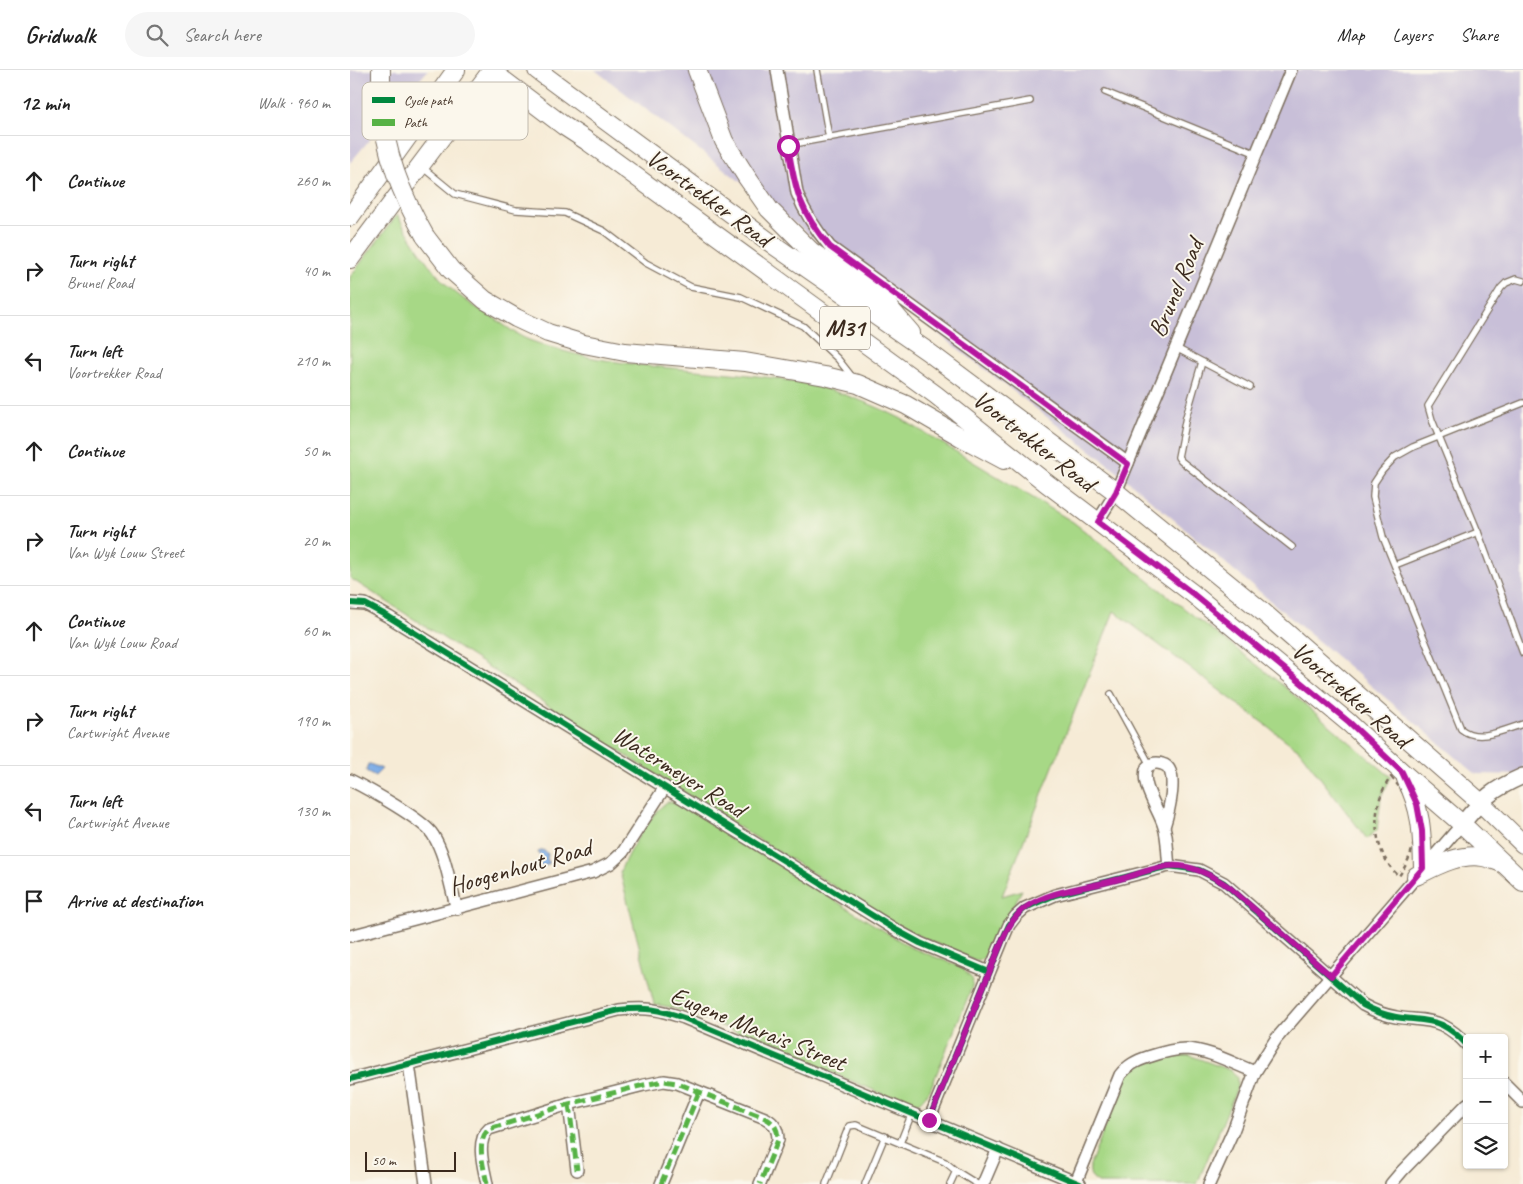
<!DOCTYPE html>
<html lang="en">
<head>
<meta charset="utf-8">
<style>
  :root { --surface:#fff; --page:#f6f6f6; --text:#222; --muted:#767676; --line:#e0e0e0 }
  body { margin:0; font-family:Caveat,sans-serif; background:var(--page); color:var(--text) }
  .controls { position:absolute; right:15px; bottom:15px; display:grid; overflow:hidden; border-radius:5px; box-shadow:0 1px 4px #0004 }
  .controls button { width:45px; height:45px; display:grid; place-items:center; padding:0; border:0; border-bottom:1px solid var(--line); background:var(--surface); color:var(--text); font:25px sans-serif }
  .scale { position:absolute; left:15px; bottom:12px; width:91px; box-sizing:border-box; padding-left:5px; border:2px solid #3b2a1e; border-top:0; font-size:14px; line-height:18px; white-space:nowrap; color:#3b2a1e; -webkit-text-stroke:4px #fbf7ec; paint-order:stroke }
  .stop { position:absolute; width:15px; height:15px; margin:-11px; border:4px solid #b5179e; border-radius:50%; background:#fff }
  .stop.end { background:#b5179e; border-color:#fff; box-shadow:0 1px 5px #0008 }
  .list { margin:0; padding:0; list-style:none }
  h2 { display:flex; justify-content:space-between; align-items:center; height:65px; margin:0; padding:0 20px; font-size:21px }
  h2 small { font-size:16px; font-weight:400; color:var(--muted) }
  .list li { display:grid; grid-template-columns:32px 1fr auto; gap:15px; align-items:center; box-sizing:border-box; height:90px; padding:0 20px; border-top:1px solid var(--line) }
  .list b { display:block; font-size:19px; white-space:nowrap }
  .list p { margin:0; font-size:16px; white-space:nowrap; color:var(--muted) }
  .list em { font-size:16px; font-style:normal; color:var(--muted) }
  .icon { flex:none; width:28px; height:28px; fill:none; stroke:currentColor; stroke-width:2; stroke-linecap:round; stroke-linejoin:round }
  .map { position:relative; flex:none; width:1173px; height:1114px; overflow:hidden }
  header { display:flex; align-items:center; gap:30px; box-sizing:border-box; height:70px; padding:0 25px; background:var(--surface); border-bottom:1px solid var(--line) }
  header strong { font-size:24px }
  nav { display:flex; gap:28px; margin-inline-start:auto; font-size:18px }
  .search { width:350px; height:45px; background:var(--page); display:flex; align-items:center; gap:12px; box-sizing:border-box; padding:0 18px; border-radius:28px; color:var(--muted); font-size:19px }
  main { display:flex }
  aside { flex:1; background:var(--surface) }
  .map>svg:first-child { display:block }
  .industrial { fill:#c8bfd8 }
  .green { fill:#a7d886; stroke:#718152 }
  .water { fill:#7bace6; stroke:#5b6b82 }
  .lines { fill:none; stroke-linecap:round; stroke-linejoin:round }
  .service-casing { stroke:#7c6e5e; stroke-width:8 }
  .minor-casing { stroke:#7c6e5e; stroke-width:14 }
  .secondary-casing { stroke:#7c6e5e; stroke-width:18 }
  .primary-casing { stroke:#7c6e5e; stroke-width:20 }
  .path { stroke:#7c6e5e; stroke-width:2.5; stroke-dasharray:4 4; stroke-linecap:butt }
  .service { stroke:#fff; stroke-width:5.5 }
  .minor { stroke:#fff; stroke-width:11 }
  .secondary { stroke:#fff; stroke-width:15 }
  .primary { stroke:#fff; stroke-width:18 }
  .primary-bridge-casing { stroke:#7c6e5e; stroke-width:20; stroke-linecap:butt }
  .primary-bridge { stroke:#fff; stroke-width:18 }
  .quiet { stroke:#57b245; stroke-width:5; stroke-dasharray:10 5; stroke-linecap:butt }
  .cycleway-casing { stroke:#fbf7ec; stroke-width:9 }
  .cycleway { stroke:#00873e; stroke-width:6 }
  .route { stroke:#b5179e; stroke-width:6 }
  .labels { text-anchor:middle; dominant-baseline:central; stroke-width:4; stroke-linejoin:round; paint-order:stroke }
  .shield { fill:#fbf7ec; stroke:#75685c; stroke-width:1 }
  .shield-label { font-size:24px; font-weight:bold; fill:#3b2a1e }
  .street-label { font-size:25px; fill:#3b2a1e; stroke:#fbf7ec }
  .key { fill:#fbf7ec; stroke:#c1baae; stroke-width:1 }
  .key-label { font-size:14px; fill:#3b2a1e }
</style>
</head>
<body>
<header>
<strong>Gridwalk</strong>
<div class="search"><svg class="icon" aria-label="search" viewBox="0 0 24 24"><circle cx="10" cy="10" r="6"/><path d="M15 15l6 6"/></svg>Search here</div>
<nav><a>Map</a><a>Layers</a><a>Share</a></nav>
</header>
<main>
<aside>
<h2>12 min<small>Walk · 960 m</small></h2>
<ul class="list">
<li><svg class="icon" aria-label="ahead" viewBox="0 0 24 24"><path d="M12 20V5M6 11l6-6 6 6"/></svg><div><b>Continue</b></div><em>260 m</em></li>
<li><svg class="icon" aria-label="right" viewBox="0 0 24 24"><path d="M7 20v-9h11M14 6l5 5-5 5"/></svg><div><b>Turn right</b><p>Brunel Road</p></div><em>40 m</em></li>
<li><svg class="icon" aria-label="left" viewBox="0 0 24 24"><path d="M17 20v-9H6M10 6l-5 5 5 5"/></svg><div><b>Turn left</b><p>Voortrekker Road</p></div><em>210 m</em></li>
<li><svg class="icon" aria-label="ahead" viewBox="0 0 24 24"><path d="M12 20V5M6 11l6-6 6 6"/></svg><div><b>Continue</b></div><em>50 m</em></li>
<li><svg class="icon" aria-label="right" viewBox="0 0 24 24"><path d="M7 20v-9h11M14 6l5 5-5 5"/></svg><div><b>Turn right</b><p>Van Wyk Louw Street</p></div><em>20 m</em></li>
<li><svg class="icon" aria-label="ahead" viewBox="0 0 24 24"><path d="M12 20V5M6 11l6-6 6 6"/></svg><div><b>Continue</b><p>Van Wyk Louw Road</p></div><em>60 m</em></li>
<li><svg class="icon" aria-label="right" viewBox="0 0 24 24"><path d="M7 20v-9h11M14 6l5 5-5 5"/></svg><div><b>Turn right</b><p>Cartwright Avenue</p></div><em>190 m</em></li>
<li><svg class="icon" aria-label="left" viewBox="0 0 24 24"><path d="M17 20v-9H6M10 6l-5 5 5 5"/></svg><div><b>Turn left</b><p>Cartwright Avenue</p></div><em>130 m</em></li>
<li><svg class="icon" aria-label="arrive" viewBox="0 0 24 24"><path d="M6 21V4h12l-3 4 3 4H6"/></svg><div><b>Arrive at destination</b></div></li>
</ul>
</aside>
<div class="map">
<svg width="1173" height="1114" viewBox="0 0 1173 1114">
  <rect width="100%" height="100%" fill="#fbf7ec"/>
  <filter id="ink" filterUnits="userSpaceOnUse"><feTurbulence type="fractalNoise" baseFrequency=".02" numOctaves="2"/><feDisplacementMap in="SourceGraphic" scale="10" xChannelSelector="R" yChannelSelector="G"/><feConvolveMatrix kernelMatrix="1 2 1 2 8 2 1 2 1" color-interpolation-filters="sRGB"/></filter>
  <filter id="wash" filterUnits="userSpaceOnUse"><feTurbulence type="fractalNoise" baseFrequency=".0096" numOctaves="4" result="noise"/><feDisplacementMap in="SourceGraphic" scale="20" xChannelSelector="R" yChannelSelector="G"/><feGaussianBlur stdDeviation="1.12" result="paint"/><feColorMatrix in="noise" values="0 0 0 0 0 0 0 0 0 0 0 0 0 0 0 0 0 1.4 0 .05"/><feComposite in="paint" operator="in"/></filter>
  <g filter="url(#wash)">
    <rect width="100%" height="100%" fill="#f6ebd6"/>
    <g class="industrial">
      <path d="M 0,0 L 78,0 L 0,93 Z"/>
      <path d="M 245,0 L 1173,0 L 1173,705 L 1126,704 L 753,390 Z"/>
    </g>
    <g class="green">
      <path d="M 47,145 C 60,166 73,189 90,208 C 102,222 124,237 141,246 C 153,254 166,265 179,270 C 259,301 346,296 429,309 C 472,315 512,329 550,348 L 723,452 L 925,609 L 1041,707 L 1031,727 L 1027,760 L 1017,769 L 949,680 L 764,541 L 652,826 L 672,820 L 636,886 L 630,890 L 623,890 L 549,857 L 325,717 L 0,508 L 0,207 Z"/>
      <path d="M 317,732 L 323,732 L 335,737 L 560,877 L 611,897 L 623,910 L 622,917 L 580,1020 C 571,1031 570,1037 554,1033 L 379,959 L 324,938 L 304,934 L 270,802 C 277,783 301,743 317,732 Z"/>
      <path d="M 839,985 L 882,1001 L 887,1007 L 887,1018 L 847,1114 L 751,1114 C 741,1110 739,1105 740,1095 L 774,1009 C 787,990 818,987 839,985 Z"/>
    </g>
    <g class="water">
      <path d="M 18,694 L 20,694 L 32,699 L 25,706 L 16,701 Z"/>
      <path d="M 193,780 L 198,784 L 197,789 L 200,793 L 192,797 L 189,793 L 191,789 L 188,782 Z"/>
    </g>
  </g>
  <g filter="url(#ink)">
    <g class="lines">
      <g class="service-casing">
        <g id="service">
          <path d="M 467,0 L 479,68"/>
          <path d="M 755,22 L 907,84"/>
          <path d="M 438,75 L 680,31"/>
          <path d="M 72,97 L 105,124 L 166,140 L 215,143 L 254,161 L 296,193 L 341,217 L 391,227 L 453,256 L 488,289 L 503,308"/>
          <path d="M 1173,211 L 1166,209 L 1156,213 L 1151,218 L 1078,336 L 1082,350 L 1128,462 L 1173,583"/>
          <path d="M 826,278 L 900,317"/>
          <path d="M 852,292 L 836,347 L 828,387 L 831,391 L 942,477"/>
          <path d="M 1173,333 L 1063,377 L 1045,387 L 1032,401 L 1024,413 L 1023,427 L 1033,467 L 1111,659 C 1128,673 1154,660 1173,654"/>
          <path d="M 1045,495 L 1128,462"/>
          <path d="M 761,624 L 800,695"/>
          <path d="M 550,1073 L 562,1043"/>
          <path d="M 476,1114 L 499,1056 L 506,1055 L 595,1092 L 606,1101 L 627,1114"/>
          <path d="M 515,1114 L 535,1066"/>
          <path d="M 600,1114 L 606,1101"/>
        </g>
      </g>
      <g class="minor-casing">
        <g id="minor">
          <path d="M 427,0 L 447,123 C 455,144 466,160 480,177 L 778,393"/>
          <path d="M 748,451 L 766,422 L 941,0"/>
          <path d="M 0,533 L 15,534 L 39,547 L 546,860 L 570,873 L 639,902"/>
          <path d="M 0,710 C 18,719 74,750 83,765 C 96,785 100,817 107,839"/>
          <path d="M 814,757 C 818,744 831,698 812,694 C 806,692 802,693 797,697 C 789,714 810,741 814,757 C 818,769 817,783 819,796"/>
          <path d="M 0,866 L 243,802 L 261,793 L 273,782 L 315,717"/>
          <path d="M 59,994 L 76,1114"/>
          <path d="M 0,1009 L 269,940 C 297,937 308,939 334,948 L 730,1114"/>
          <path d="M 1154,1013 L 1173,1032"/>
          <path d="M 219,1034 L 227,1100"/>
          <path d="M 579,1050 L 653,869 L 659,855 L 666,846 L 675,838 L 705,825 L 819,796 L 849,800 L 874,813 L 1013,935 C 1024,941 1034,945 1046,947 C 1061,950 1078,948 1092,955 C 1102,960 1110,967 1117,975"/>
          <path d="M 726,1112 L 770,1005 C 778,995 786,991 798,987 C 810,983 823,979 836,979 C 859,980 884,994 905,1002"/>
          <path d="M 137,1114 C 134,1098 125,1071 139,1059 L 219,1034 L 294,1015 L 314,1011 L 327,1013 L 415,1048 C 425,1053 428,1060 428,1070 L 410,1114"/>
          <path d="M 311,1114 L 349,1022"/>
          <path d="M 633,1114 L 648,1079"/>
          <path d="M 859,1114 L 883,1061 L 905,1002 L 926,969 L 1112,754"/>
          <path d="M 1041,1114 L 1052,1101 L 1117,1034"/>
        </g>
      </g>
      <g class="secondary-casing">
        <path id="secondary" d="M 1112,754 C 1133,728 1143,719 1173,706"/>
      </g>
      <g class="primary-casing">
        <g id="primary">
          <path d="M 31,0 L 31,35"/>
          <path d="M 140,0 L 214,56 L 237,71 L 586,325 L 695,412 L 842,523 L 999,653 L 1052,702 L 1112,754 L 1173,812"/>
          <path d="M 187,0 L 425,176 L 577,281 L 766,422 L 913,542 L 1130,732 L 1173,774"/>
          <path d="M 347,0 L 374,71 L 396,106 L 419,139 L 461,181 L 536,234 L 561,263"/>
          <path d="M 0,147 L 106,0"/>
          <path d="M 75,166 L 101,200 L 135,230 L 166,248 L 198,263 L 234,274 L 275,282 L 395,292 L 475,306 L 508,314 L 556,335 L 611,367 L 654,390"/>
          <path d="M 0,189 L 142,0"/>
          <path d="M 1056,709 C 1072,741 1072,763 1073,798"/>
          <path d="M 1066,806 C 1086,796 1109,783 1133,787 C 1139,788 1146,791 1152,793"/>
        </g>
      </g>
      <path class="path" d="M 1041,707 C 1069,738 1073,771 1049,806 C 1022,783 1019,735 1041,707 Z"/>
      <use href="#service" class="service"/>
      <use href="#minor" class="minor"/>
      <use href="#secondary" class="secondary"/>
      <use href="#primary" class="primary"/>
      <g class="primary-bridge-casing">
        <path id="primary-bridge" d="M 31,35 C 35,83 51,124 75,166"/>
      </g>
      <use href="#primary-bridge" class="primary-bridge"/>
      <g class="quiet">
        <path d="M 219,1034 L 227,1100"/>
        <path d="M 137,1114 C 134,1098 125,1071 139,1059 L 219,1034 L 294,1015 L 314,1011 L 327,1013 L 415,1048 C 425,1053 428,1060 428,1070 L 410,1114"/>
        <path d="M 311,1114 L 349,1022"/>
      </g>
      <g class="cycleway-casing">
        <g id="cycleway">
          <path d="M 0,533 L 15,534 L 39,547 L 546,860 L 570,873 L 639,902"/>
          <path d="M 0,1009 L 269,940 C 297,937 308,939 334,948 L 730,1114"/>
          <path d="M 579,1050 L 653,869 L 659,855 L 666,846 L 675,838 L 705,825 L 819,796 L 849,800 L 874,813 L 1013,935 C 1024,941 1034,945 1046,947 C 1061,950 1078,948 1092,955 C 1102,960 1110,967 1117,975"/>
        </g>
      </g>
      <use href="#cycleway" class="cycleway"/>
    </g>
  </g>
  <g class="lines" filter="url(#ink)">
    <path class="route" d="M 438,76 C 445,120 450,142 480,177 L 778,394 L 766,422 L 748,452 L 842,523 L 999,652 L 1052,702 L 1067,734 L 1072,761 L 1073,798 L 981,906 L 879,817 C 862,805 840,794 818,796 C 801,798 783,806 766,810 C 737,818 700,820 675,838 C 664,846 658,857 653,869 L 579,1050"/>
  </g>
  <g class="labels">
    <rect class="shield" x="470" y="236.5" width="50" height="43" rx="4"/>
    <g class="shield-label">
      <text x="495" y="258">M31</text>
    </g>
    <g class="street-label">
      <text transform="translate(359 128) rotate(36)">Voortrekker Road</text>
      <text transform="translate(826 218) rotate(-67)">Brunel Road</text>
      <text transform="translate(684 371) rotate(38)">Voortrekker Road</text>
      <text transform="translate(1001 625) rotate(41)">Voortrekker Road</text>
      <text transform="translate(329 702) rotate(32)">Watermeyer Road</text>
      <text transform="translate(170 797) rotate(-16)">Hoogenhout Road</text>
      <text transform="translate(408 959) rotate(22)">Eugene Marais Street</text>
    </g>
  </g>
  <rect x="12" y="12" width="166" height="58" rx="8" class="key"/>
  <rect x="22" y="27" width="23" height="6" fill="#00873e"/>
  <rect x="22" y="49" width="23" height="7" fill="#57b245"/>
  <g class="key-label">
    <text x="54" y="35">Cycle path</text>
    <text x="54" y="57">Path</text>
  </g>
</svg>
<div class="controls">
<button>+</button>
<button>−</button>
<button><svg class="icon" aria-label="layers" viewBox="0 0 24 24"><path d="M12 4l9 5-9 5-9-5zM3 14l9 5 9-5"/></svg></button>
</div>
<div class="scale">50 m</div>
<div class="stop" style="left:438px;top:76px"></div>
<div class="stop end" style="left:579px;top:1050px"></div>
</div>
</main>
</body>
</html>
